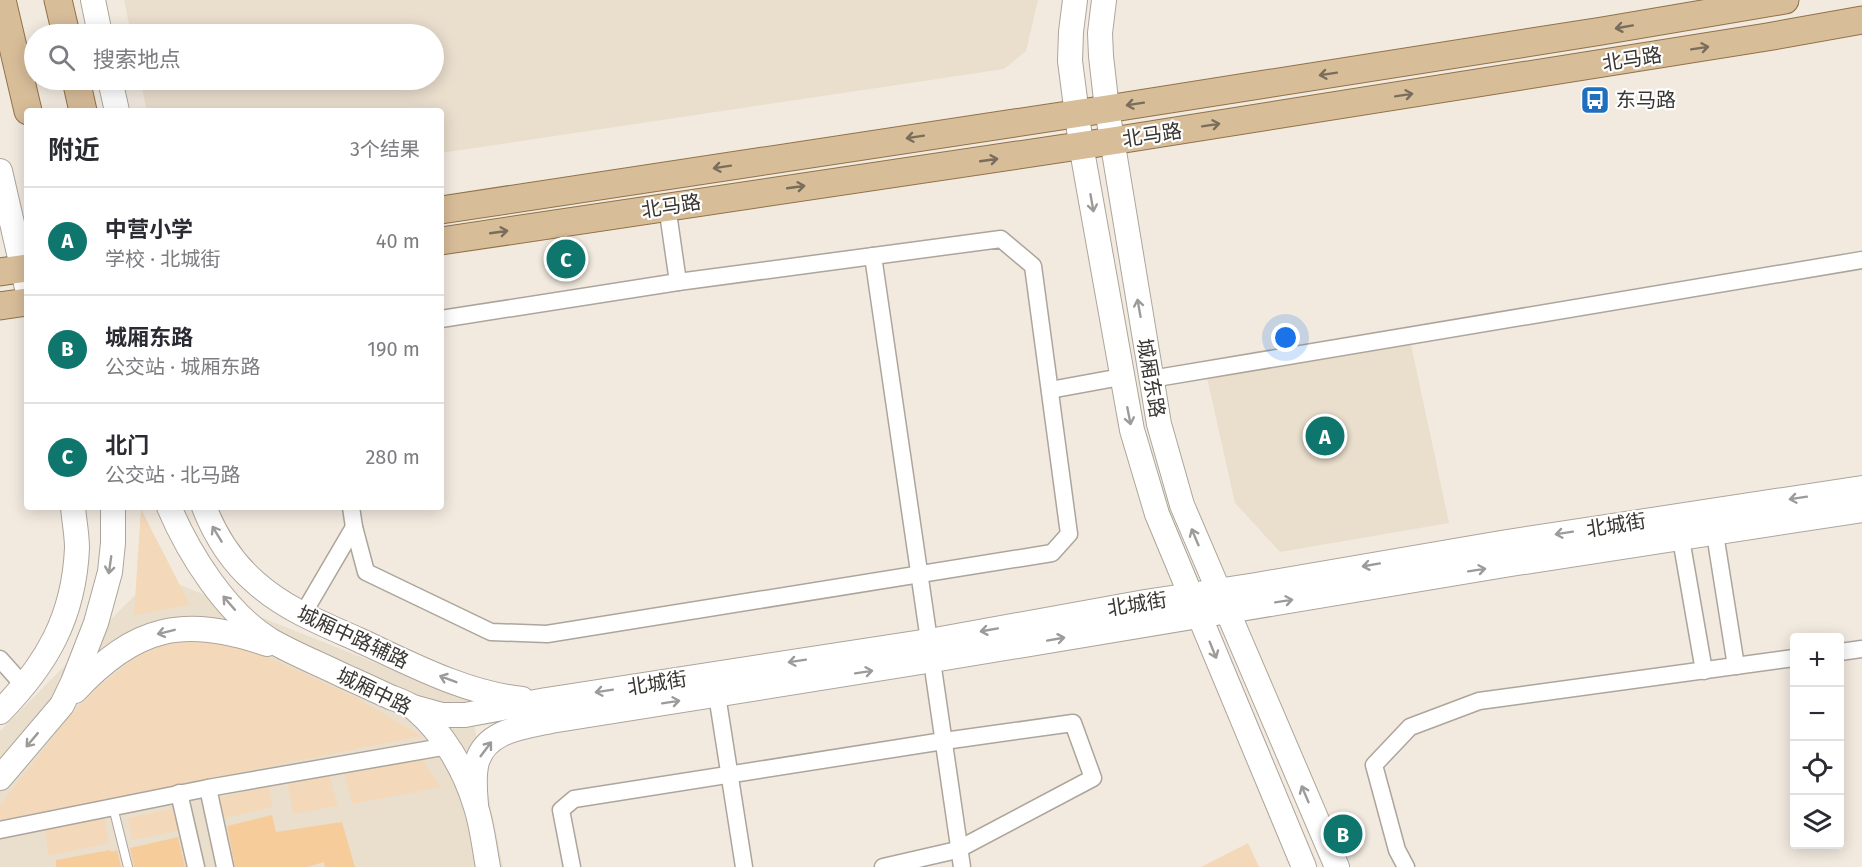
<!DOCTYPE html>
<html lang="zh">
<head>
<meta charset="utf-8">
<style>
  :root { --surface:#fff; --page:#f7f7f7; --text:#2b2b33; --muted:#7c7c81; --line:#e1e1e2; --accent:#0f766e }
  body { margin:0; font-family:"Fira Sans","Noto Sans SC",sans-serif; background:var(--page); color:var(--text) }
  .controls { position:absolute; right:18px; bottom:18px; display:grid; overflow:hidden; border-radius:6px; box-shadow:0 3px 15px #0003 }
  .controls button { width:54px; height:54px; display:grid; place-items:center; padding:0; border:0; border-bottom:2px solid var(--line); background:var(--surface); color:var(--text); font:30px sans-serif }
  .you { position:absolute; left:1286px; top:338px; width:21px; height:21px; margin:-15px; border:4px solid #fff; border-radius:50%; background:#1a73e8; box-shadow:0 0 0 9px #1a73e833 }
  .badge { display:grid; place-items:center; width:39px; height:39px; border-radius:50%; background:var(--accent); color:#fff; font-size:20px; font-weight:700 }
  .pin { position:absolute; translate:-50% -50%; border:3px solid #fff; box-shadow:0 2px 6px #0006 }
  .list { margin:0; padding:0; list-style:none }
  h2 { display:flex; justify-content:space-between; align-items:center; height:78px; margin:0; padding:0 24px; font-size:26px }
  h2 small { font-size:20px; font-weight:400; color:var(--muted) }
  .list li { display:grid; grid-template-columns:39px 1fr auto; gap:18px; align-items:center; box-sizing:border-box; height:108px; padding:0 24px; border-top:2px solid var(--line) }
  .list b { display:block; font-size:22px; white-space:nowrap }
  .list p { margin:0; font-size:20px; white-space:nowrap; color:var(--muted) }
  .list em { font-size:20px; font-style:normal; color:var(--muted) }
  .icon { flex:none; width:33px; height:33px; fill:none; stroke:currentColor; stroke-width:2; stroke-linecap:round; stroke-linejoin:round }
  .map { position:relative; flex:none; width:1862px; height:867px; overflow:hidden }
  .search { position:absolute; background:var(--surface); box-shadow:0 3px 15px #0003; left:24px; top:24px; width:420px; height:66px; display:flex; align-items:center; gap:15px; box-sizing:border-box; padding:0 21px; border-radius:33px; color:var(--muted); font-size:22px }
  .panel { position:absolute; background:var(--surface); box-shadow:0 3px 15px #0003; left:24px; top:108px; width:420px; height:402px; border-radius:6px }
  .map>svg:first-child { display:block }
  .built { fill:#eadecd }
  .green { fill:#f3d9b9 }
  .building { fill:#f6cd9a }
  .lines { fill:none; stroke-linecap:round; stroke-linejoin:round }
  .lane-casing { stroke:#ada59b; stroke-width:10 }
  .street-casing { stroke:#ada59b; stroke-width:19 }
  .secondary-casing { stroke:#ada59b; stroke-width:26 }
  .primary-casing { stroke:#907249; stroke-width:29 }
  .lane { stroke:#fff; stroke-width:8 }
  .street { stroke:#fff; stroke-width:16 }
  .secondary { stroke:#fff; stroke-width:24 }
  .primary { stroke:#d8bd99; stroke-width:27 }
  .oneway { stroke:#796d5c }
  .oneway2 { stroke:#9c9b99 }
  .labels { text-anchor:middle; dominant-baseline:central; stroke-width:4.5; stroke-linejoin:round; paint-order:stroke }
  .street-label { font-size:20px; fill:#3a3733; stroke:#fff }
  .poi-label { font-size:20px; fill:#3a3733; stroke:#fff; text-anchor:start }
</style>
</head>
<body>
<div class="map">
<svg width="1862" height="867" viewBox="0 0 1862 867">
  <rect width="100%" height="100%" fill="#f2eadf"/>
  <g class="built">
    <path d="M 124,0 L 1038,0 L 1026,51 L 1004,69 L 441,153 L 441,111 L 147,111 L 140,80 L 434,80 L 434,34 L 131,34 Z"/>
    <path d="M 1409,335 L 1449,523 L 1280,552 L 1235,503 L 1205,369 Z"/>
    <path d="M 155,575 L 469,700 L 503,867 L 0,867 L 0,731 Z"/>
  </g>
  <g class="green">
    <path d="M 141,509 L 190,605 L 134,615 Z"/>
    <path d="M 206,639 L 259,653 L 353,696 L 421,736 L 0,820 L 0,805 L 69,717 L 102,684 L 120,670 L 139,652 L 168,641 Z"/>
    <path d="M 422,759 L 441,787 L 352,804 L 344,774 Z"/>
    <path d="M 329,775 L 338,806 L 293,814 L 288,784 Z"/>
    <path d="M 269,786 L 273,807 L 224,818 L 219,798 Z"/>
    <path d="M 175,808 L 181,830 L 132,840 L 128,818 Z"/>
    <path d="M 104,816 L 109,843 L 48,856 L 45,828 Z"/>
    <path d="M 1248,843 L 1259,867 L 1201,867 Z"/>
  </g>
  <g class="building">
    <path d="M 272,815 L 276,832 L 342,822 L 355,867 L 325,867 L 324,862 L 307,867 L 235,867 L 227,826 Z"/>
    <path d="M 178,837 L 185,867 L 134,867 L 130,848 Z"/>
    <path d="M 110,850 L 111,852 L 117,850 L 121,867 L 56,867 L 56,860 Z"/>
  </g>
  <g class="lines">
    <g class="lane-casing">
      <path id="lane" d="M 113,807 L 128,867"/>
    </g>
    <g class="street-casing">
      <g id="street">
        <path d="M 667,206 L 678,282"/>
        <path d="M 873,256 L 962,867"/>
        <path d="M 1151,379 L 1862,260"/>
        <path d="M 1050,390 L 1121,377"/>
        <path d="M 351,507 L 354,527 L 366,572 L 491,632 L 547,634 L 1052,553 L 1069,534 L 1033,266 L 1001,239 L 678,282 L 441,319"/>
        <path d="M 1715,534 L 1736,666"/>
        <path d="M 1681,539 L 1704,671"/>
        <path d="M 303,614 L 354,527"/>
        <path d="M 1840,652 L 1862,649"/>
        <path d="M 0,659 L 25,687"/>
        <path d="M 717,695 L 744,867"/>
        <path d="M 208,788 L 225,867"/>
        <path d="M 179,793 L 196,867"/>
        <path d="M 0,830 L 208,788 L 448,746"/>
        <path d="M 572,867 L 561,810 L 574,799 L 937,742 L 1073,723 L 1093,778 L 957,850 L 883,867"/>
        <path d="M 1406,867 L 1397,850 L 1374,765 L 1410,727 L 1479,701 L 1794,658"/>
      </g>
    </g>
    <g class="secondary-casing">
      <g id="secondary">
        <path d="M 93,0 L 100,34"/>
        <path d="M 1075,0 L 1071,32 L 1070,61 L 1081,145 L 1132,430 L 1157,514 L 1304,867"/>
        <path d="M 1104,0 L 1100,33 L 1101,56 L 1107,109 L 1159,424 L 1182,505 L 1337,867"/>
        <path d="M 110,80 L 117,111"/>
        <path d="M 0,171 L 27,288"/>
        <path d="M 169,507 C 189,554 226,613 270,640 C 294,654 320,664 344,676 C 360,683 375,690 390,697 C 398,700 408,703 415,709 C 443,733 464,768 475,804 C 482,824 484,846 488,867"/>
        <path d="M 204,507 C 215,535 232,562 255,582 C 285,609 323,624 359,640 C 411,664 465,693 522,699"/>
        <path d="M 75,691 C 135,626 184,615 267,644"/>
        <path d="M 413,707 L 442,715 L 465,715 L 546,700 L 935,640 L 1145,602 L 1256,585 L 1501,543 L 1862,488"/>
        <path d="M 0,712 C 47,664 74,617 77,548 C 77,535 74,520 73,507"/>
        <path d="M 0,778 L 62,705 L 73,682 L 96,623 L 110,572 L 113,543 L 113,507"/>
        <path d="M 476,805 C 475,791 473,776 477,762 C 486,730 524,727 551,721 L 921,662 L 1511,564 L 1862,510"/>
      </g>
    </g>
    <g class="primary-casing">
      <g id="primary">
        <path d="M 2,0 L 28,111"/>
        <path d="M 58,0 L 66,34"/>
        <path d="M 76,80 L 83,111"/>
        <path d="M 441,210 L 1107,109 L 1602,31 L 1785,0"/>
        <path d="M 441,241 L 1112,141 L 1767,37 L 1862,20"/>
        <path d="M 0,272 L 27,268"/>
        <path d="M 0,306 L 27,302"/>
      </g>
    </g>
    <use href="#lane" class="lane"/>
    <use href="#street" class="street"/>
    <use href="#secondary" class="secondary"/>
    <use href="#primary" class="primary"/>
  </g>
  <defs><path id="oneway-shaft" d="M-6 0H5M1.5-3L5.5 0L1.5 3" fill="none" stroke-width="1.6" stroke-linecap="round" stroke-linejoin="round" transform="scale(1.5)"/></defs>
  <g class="oneway">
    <use href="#oneway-shaft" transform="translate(1624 27) rotate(170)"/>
    <use href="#oneway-shaft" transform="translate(1700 48) rotate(-9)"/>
    <use href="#oneway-shaft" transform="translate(1328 74) rotate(171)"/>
    <use href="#oneway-shaft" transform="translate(1404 95) rotate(-9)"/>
    <use href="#oneway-shaft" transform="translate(1135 104) rotate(171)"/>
    <use href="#oneway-shaft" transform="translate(1211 125) rotate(-9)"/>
    <use href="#oneway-shaft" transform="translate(915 137) rotate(171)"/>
    <use href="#oneway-shaft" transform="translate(989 160) rotate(-8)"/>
    <use href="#oneway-shaft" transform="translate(722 167) rotate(171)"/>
    <use href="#oneway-shaft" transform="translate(796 187) rotate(-8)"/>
    <use href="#oneway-shaft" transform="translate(499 232) rotate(-8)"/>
  </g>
  <g class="oneway2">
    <use href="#oneway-shaft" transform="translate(1092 203) rotate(80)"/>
    <use href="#oneway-shaft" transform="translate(1139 308) rotate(-100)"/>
    <use href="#oneway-shaft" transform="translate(1129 416) rotate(79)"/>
    <use href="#oneway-shaft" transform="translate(1798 498) rotate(171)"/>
    <use href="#oneway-shaft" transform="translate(1564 533) rotate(171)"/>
    <use href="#oneway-shaft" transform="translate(217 534) rotate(-121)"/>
    <use href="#oneway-shaft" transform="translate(1195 537) rotate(-113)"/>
    <use href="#oneway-shaft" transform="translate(110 565) rotate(98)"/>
    <use href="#oneway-shaft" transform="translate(1371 565) rotate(170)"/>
    <use href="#oneway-shaft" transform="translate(1477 570) rotate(-9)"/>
    <use href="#oneway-shaft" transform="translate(1284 601) rotate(-9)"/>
    <use href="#oneway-shaft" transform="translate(229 603) rotate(-131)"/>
    <use href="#oneway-shaft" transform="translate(989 630) rotate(170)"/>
    <use href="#oneway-shaft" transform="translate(166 632) rotate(166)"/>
    <use href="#oneway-shaft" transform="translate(1056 639) rotate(-10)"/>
    <use href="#oneway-shaft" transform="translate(1213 650) rotate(68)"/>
    <use href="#oneway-shaft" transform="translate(797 661) rotate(171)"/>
    <use href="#oneway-shaft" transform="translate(864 672) rotate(-9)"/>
    <use href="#oneway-shaft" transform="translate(448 679) rotate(-159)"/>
    <use href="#oneway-shaft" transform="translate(604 691) rotate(171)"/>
    <use href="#oneway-shaft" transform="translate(671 702) rotate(-9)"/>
    <use href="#oneway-shaft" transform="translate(32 740) rotate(130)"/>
    <use href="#oneway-shaft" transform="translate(486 749) rotate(-53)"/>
    <use href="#oneway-shaft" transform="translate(1305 794) rotate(-113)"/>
  </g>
  <defs>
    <g id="bus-square" transform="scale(1.5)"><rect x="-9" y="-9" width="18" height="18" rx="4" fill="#206ebe" stroke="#fff"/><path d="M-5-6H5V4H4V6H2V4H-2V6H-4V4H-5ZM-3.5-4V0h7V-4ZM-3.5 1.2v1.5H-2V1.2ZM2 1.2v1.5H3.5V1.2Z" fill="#fff"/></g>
  </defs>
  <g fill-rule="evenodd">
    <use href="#bus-square" x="1595" y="100"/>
  </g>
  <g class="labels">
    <g class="street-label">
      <text transform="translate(1632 59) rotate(-9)">北马路</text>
      <text transform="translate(1152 135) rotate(-9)">北马路</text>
      <text transform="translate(671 206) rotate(-9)">北马路</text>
      <text transform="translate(1151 378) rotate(80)">城厢东路</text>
      <text transform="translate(1616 525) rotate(-9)">北城街</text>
      <text transform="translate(1137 604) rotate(-9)">北城街</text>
      <text transform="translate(353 637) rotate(25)">城厢中路辅路</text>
      <text transform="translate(657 683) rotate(-9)">北城街</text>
      <text transform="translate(374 691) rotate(26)">城厢中路</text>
    </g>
    <g class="poi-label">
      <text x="1616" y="100">东马路</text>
    </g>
  </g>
</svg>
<div class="controls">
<button>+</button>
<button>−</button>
<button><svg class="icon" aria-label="locate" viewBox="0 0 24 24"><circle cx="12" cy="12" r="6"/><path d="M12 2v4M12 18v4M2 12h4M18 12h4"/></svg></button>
<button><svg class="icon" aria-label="layers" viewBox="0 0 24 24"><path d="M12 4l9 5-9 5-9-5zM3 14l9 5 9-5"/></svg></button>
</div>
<div class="you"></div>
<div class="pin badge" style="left:1325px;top:436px">A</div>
<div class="pin badge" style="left:1343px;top:834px">B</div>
<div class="pin badge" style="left:566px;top:259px">C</div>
<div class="search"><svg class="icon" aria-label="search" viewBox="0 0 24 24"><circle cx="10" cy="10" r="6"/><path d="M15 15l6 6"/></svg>搜索地点</div>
<section class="panel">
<h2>附近<small>3个结果</small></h2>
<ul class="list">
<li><span class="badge">A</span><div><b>中营小学</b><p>学校 · 北城街</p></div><em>40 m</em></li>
<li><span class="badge">B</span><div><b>城厢东路</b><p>公交站 · 城厢东路</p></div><em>190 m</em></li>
<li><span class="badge">C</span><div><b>北门</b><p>公交站 · 北马路</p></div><em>280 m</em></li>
</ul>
</section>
</div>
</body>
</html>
